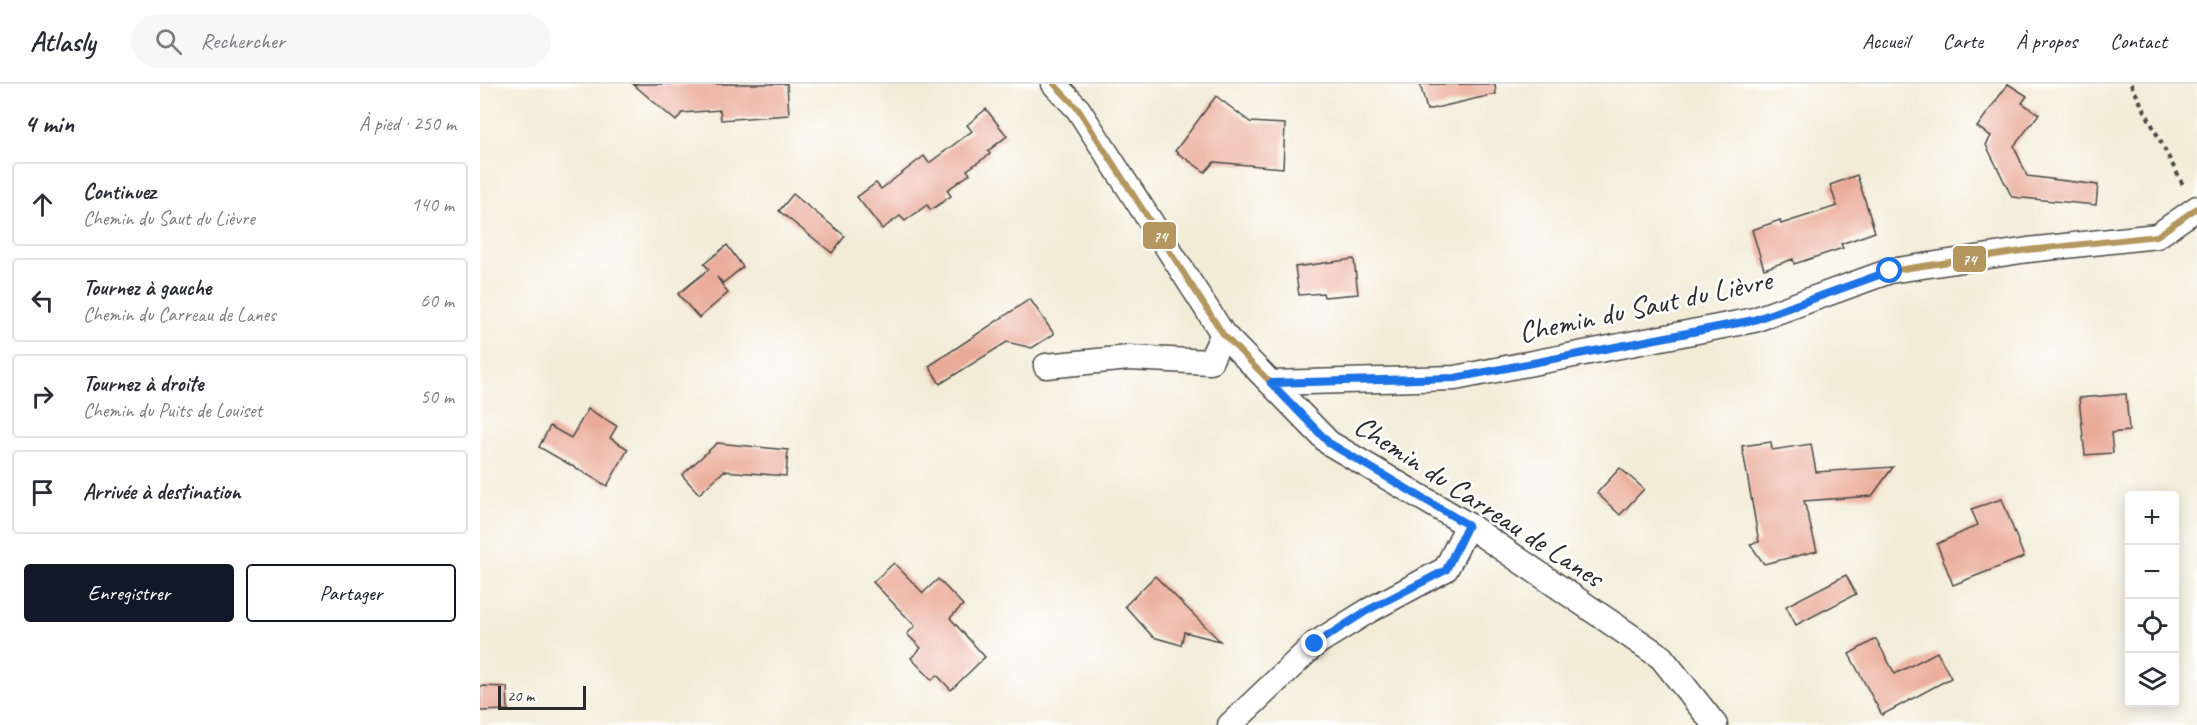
<!DOCTYPE html>
<html lang="fr">
<head>
<meta charset="utf-8">
<style>
  :root { --surface:#fff; --page:#f7f7f7; --text:#2b2b33; --muted:#7c7c81; --line:#e1e1e2; --accent:#111827 }
  body { margin:0; font-family:Caveat,sans-serif; background:var(--page); color:var(--text) }
  .controls { position:absolute; right:18px; bottom:18px; display:grid; overflow:hidden; border-radius:6px; box-shadow:0 3px 15px #0003 }
  .controls button { width:54px; height:54px; display:grid; place-items:center; padding:0; border:0; border-bottom:2px solid var(--line); background:var(--surface); color:var(--text); font:30px sans-serif }
  .scale { position:absolute; left:18px; bottom:15px; width:88px; box-sizing:border-box; padding-left:6px; border:3px solid #2b2b2b; border-top:0; font-size:16px; line-height:21px; white-space:nowrap; color:#2b2b2b; -webkit-text-stroke:4px #fff; paint-order:stroke }
  .stop { position:absolute; width:18px; height:18px; margin:-14px; border:4px solid #1a73e8; border-radius:50%; background:#fff }
  .stop.end { background:#1a73e8; border-color:#fff; box-shadow:0 2px 6px #0008 }
  .list { margin:0; padding:0; list-style:none }
  h2 { display:flex; justify-content:space-between; align-items:center; height:78px; margin:0; padding:0 24px; font-size:26px }
  h2 small { font-size:20px; font-weight:400; color:var(--muted) }
  .list li { display:grid; grid-template-columns:39px 1fr auto; gap:18px; align-items:center; box-sizing:border-box; height:84px; margin:0 12px 12px; padding:0 12px; border:2px solid var(--line); border-radius:6px }
  .list b { display:block; font-size:22px; white-space:nowrap }
  .list p { margin:0; font-size:20px; white-space:nowrap; color:var(--muted) }
  .list em { font-size:20px; font-style:normal; color:var(--muted) }
  .actions { display:flex; gap:12px; padding:18px 24px }
  .actions a { flex:1; padding:14px 0; border:2px solid var(--accent); border-radius:6px; text-align:center; font-size:21px; color:var(--accent) }
  .actions .main { background:var(--accent); color:#fff }
  .icon { flex:none; width:33px; height:33px; fill:none; stroke:currentColor; stroke-width:2; stroke-linecap:round; stroke-linejoin:round }
  .map { position:relative; flex:none; width:1717px; height:641px; overflow:hidden }
  header { display:flex; align-items:center; gap:36px; box-sizing:border-box; height:84px; padding:0 30px; background:var(--surface); border-bottom:2px solid var(--line) }
  header strong { font-size:28px }
  nav { display:flex; gap:33px; margin-inline-start:auto; font-size:21px }
  .search { width:420px; height:54px; background:var(--page); display:flex; align-items:center; gap:15px; box-sizing:border-box; padding:0 21px; border-radius:33px; color:var(--muted); font-size:22px }
  main { display:flex }
  aside { flex:1; background:var(--surface) }
  .map>svg:first-child { display:block }
  .building { fill:#eaaa98 }
  .lines { fill:none; stroke-linecap:round; stroke-linejoin:round }
  .street-casing { stroke:#494845; stroke-width:27 }
  .path { stroke:#494845; stroke-width:4; stroke-dasharray:4.5 4.5; stroke-linecap:butt }
  .street { stroke:#fff; stroke-width:24 }
  .bus-1-casing { stroke:#fff; stroke-width:10 }
  .bus-1 { stroke:#b4965e; stroke-width:6 }
  .route { stroke:#1a73e8; stroke-width:8 }
  .labels { text-anchor:middle; dominant-baseline:central; stroke-width:5; stroke-linejoin:round; paint-order:stroke }
  .street-label { font-size:30px; fill:#2b2b2b; stroke:#fff }
  .line-badge { stroke:#fff; stroke-width:2 }
  .badge-label { font-size:16px; text-anchor:middle; font-weight:bold; fill:#fff }
</style>
</head>
<body>
<header>
<strong>Atlasly</strong>
<div class="search"><svg class="icon" aria-label="search" viewBox="0 0 24 24"><circle cx="10" cy="10" r="6"/><path d="M15 15l6 6"/></svg>Rechercher</div>
<nav><a>Accueil</a><a>Carte</a><a>À propos</a><a>Contact</a></nav>
</header>
<main>
<aside>
<h2>4 min<small>À pied · 250 m</small></h2>
<ul class="list">
<li><svg class="icon" aria-label="ahead" viewBox="0 0 24 24"><path d="M12 20V5M6 11l6-6 6 6"/></svg><div><b>Continuez</b><p>Chemin du Saut du Lièvre</p></div><em>140 m</em></li>
<li><svg class="icon" aria-label="left" viewBox="0 0 24 24"><path d="M17 20v-9H6M10 6l-5 5 5 5"/></svg><div><b>Tournez à gauche</b><p>Chemin du Carreau de Lanes</p></div><em>60 m</em></li>
<li><svg class="icon" aria-label="right" viewBox="0 0 24 24"><path d="M7 20v-9h11M14 6l5 5-5 5"/></svg><div><b>Tournez à droite</b><p>Chemin du Puits de Louiset</p></div><em>50 m</em></li>
<li><svg class="icon" aria-label="arrive" viewBox="0 0 24 24"><path d="M6 21V4h12l-3 4 3 4H6"/></svg><div><b>Arrivée à destination</b></div></li>
</ul>
<div class="actions"><a class="main">Enregistrer</a><a>Partager</a></div>
</aside>
<div class="map">
<svg width="1717" height="641" viewBox="0 0 1717 641">
  <rect width="100%" height="100%" fill="#fff"/>
  <filter id="ink" filterUnits="userSpaceOnUse"><feTurbulence type="fractalNoise" baseFrequency=".0167" numOctaves="2"/><feDisplacementMap in="SourceGraphic" scale="12" xChannelSelector="R" yChannelSelector="G"/><feConvolveMatrix kernelMatrix="1 2 1 2 8 2 1 2 1" color-interpolation-filters="sRGB"/></filter>
  <filter id="wash" filterUnits="userSpaceOnUse"><feTurbulence type="fractalNoise" baseFrequency=".008" numOctaves="4" result="noise"/><feDisplacementMap in="SourceGraphic" scale="24" xChannelSelector="R" yChannelSelector="G"/><feGaussianBlur stdDeviation="1.35" result="paint"/><feColorMatrix in="noise" values="0 0 0 0 0 0 0 0 0 0 0 0 0 0 0 0 0 1.4 0 .05"/><feComposite in="paint" operator="in"/></filter>
  <g filter="url(#wash)">
    <rect width="100%" height="100%" fill="#f2ecd7"/>
    <g id="blocks">
      <g class="building">
        <path d="M 153,0 L 307,0 L 309,31 L 241,36 L 240,26 L 202,29 L 196,37 Z"/>
        <path d="M 940,0 L 1015,0 L 1016,10 L 947,26 Z"/>
        <path d="M 1528,0 L 1547,12 L 1542,19 L 1559,30 L 1534,62 L 1547,92 L 1618,101 L 1616,121 L 1532,113 L 1506,61 L 1511,52 L 1497,43 Z"/>
        <path d="M 736,12 L 770,38 L 805,40 L 803,84 L 734,78 L 725,88 L 695,67 Z"/>
        <path d="M 506,25 L 527,52 L 508,67 L 510,70 L 487,86 L 490,90 L 467,106 L 471,112 L 451,126 L 447,121 L 425,137 L 420,132 L 402,145 L 377,113 L 396,99 L 401,105 L 444,72 L 449,79 L 492,47 L 487,41 Z"/>
        <path d="M 1377,91 L 1395,148 L 1361,160 L 1363,164 L 1314,180 L 1313,175 L 1284,185 L 1272,146 L 1300,136 L 1301,140 L 1357,122 L 1350,101 Z"/>
        <path d="M 313,110 L 365,152 L 352,169 L 299,127 Z"/>
        <path d="M 247,161 L 263,183 L 243,199 L 237,193 L 248,209 L 219,234 L 198,210 L 229,185 L 224,180 Z"/>
        <path d="M 874,175 L 878,210 L 844,213 L 843,209 L 819,211 L 815,183 Z"/>
        <path d="M 550,215 L 574,250 L 552,264 L 527,258 L 460,300 L 449,282 Z"/>
        <path d="M 1646,310 L 1649,347 L 1631,349 L 1633,369 L 1605,371 L 1599,314 Z"/>
        <path d="M 108,325 L 137,342 L 130,354 L 148,365 L 127,402 L 59,363 L 70,342 L 91,354 Z"/>
        <path d="M 1291,358 L 1292,366 L 1331,360 L 1336,388 L 1413,383 L 1392,412 L 1324,417 L 1337,467 L 1284,480 L 1270,460 L 1279,458 L 1262,362 Z"/>
        <path d="M 237,359 L 308,366 L 306,392 L 244,387 L 219,410 L 202,391 Z"/>
        <path d="M 1140,384 L 1164,405 L 1140,431 L 1117,409 Z"/>
        <path d="M 1522,415 L 1544,473 L 1473,501 L 1457,460 L 1498,441 L 1491,425 Z"/>
        <path d="M 414,479 L 443,509 L 458,495 L 483,521 L 470,534 L 505,573 L 471,606 L 457,591 L 452,596 L 431,574 L 441,564 L 427,550 L 435,542 L 393,498 Z"/>
        <path d="M 1366,491 L 1376,510 L 1316,541 L 1306,522 Z"/>
        <path d="M 675,492 L 740,557 L 704,548 L 701,561 L 673,553 L 645,522 Z"/>
        <path d="M 1396,555 L 1415,590 L 1457,568 L 1471,594 L 1402,631 L 1369,570 Z"/>
        <path d="M 0,602 L 27,603 L 28,626 L 0,627 Z"/>
      </g>
    </g>
  </g>
  <g filter="url(#ink)">
    <use href="#blocks" fill-opacity="0" stroke="#494845" stroke-width="1.5"/>
    <g class="lines">
      <g class="street-casing">
        <g id="street">
          <path d="M 574,0 L 598,25 L 743,250 L 849,359 L 988,441 L 1181,573 L 1235,641"/>
          <path d="M 566,282 L 649,274 L 730,278 L 743,250"/>
          <path d="M 791,299 L 975,294 L 1274,236 L 1410,187 L 1548,166 L 1677,152 L 1717,124"/>
          <path d="M 750,641 L 835,560 L 888,527 L 966,485 L 988,441"/>
        </g>
      </g>
      <path class="path" d="M 1651,0 L 1703,101"/>
      <use href="#street" class="street"/>
      <g class="bus-1-casing">
        <g id="bus-1">
          <path d="M 574,0 L 598,25 L 743,250 L 791,299"/>
          <path d="M 791,299 L 975,294 L 1274,236 L 1410,187 L 1548,166 L 1677,152 L 1717,124"/>
        </g>
      </g>
      <use href="#bus-1" class="bus-1"/>
    </g>
  </g>
  <g class="lines" filter="url(#ink)">
    <path class="route" d="M 835,560 L 888,526 L 966,486 L 988,441 L 849,359 L 791,299 L 975,294 L 1274,236 L 1410,187"/>
  </g>
  <g class="labels">
    <g class="street-label">
      <text transform="translate(1165 222) rotate(-12)">Chemin du Saut du Lièvre</text>
      <text transform="translate(999 417) rotate(33)">Chemin du Carreau de Lanes</text>
    </g>
  </g>
  <g class="line-badge">
    <rect x="662" y="137" width="35" height="29" rx="6" fill="#b4965e"/>
    <rect x="1472" y="161" width="35" height="28" rx="6" fill="#b4965e"/>
  </g>
  <g class="badge-label">
    <text x="680" y="158">74</text>
    <text x="1489" y="181">74</text>
  </g>
</svg>
<div class="controls">
<button>+</button>
<button>−</button>
<button><svg class="icon" aria-label="locate" viewBox="0 0 24 24"><circle cx="12" cy="12" r="6"/><path d="M12 2v4M12 18v4M2 12h4M18 12h4"/></svg></button>
<button><svg class="icon" aria-label="layers" viewBox="0 0 24 24"><path d="M12 4l9 5-9 5-9-5zM3 14l9 5 9-5"/></svg></button>
</div>
<div class="scale">20 m</div>
<div class="stop" style="left:1410px;top:187px"></div>
<div class="stop end" style="left:835px;top:560px"></div>
</div>
</main>
</body>
</html>
